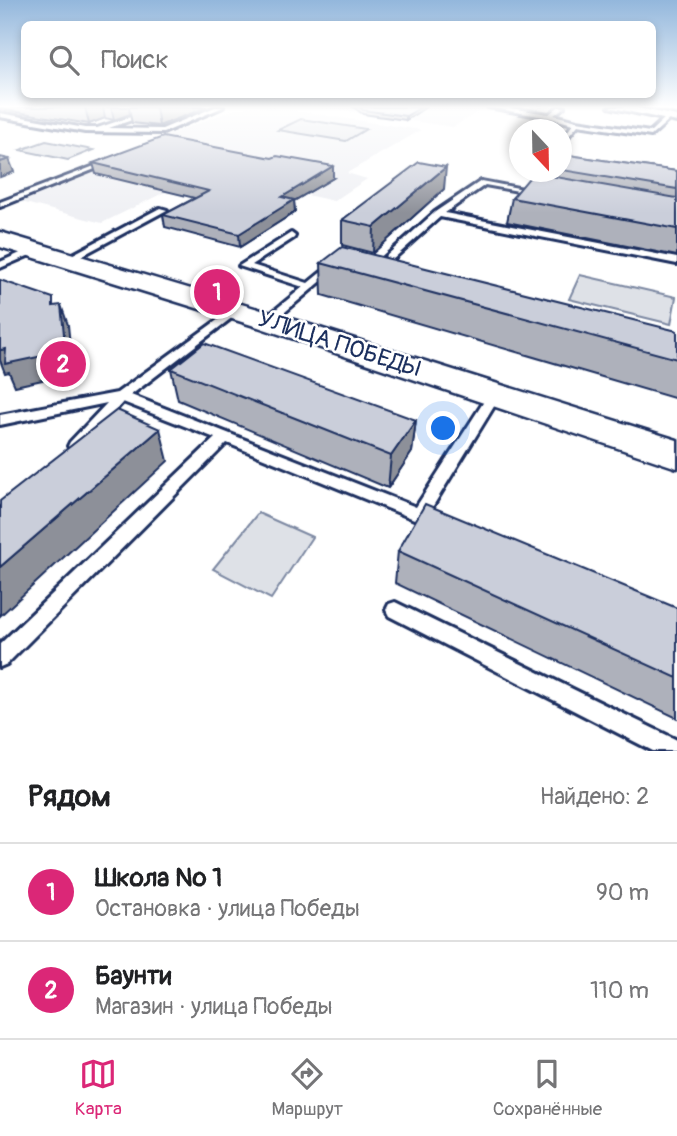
<!DOCTYPE html>
<html lang="ru">
<head>
<meta charset="utf-8">
<style>
  :root { --surface:#fff; --page:#f2f2f2; --text:#202124; --muted:#757577; --line:#e0e0e0; --accent:#db2777 }
  body { margin:0; font-family:Pangolin,sans-serif; background:var(--page); color:var(--text) }
  .compass { position:absolute; left:509px; top:119px; width:63px; height:63px; border-radius:50%; background:var(--surface); box-shadow:0 4px 10px #0003; rotate:158deg }
  .you { position:absolute; left:444px; top:429px; width:24px; height:24px; margin:-18px; border:5px solid #fff; border-radius:50%; background:#1a73e8; box-shadow:0 0 0 10px #1a73e833 }
  .badge { display:grid; place-items:center; width:46px; height:46px; border-radius:50%; background:var(--accent); color:#fff; font-size:23px; font-weight:700 }
  .pin { position:absolute; translate:-50% -50%; border:4px solid #fff; box-shadow:0 2px 7px #0006 }
  .list { margin:0; padding:0; list-style:none }
  h2 { display:flex; justify-content:space-between; align-items:center; height:91px; margin:0; padding:0 28px; font-size:30px }
  h2 small { font-size:23px; font-weight:400; color:var(--muted) }
  .list li { display:grid; grid-template-columns:46px 1fr auto; gap:21px; align-items:center; box-sizing:border-box; height:98px; padding:0 28px; border-top:2px solid var(--line) }
  .list b { display:block; font-size:26px; white-space:nowrap }
  .list p { margin:0; font-size:23px; white-space:nowrap; color:var(--muted) }
  .list em { font-size:23px; font-style:normal; color:var(--muted) }
  .icon { flex:none; width:38px; height:38px; fill:none; stroke:currentColor; stroke-width:2; stroke-linecap:round; stroke-linejoin:round }
  .map { position:relative; flex:none; width:677px; height:751px; overflow:hidden }
  .search { position:absolute; background:var(--surface); box-shadow:0 4px 10px #0003; left:21px; right:21px; top:21px; height:77px; display:flex; align-items:center; gap:18px; box-sizing:border-box; padding:0 24px; border-radius:10px; color:var(--muted); font-size:26px }
  .sheet { height:287px; background:var(--surface) }
  nav { display:flex; justify-content:space-around; align-items:center; box-sizing:border-box; height:98px; border-top:2px solid var(--line); background:var(--surface); font-size:19px; color:var(--muted) }
  nav a { display:grid; justify-items:center; gap:4px }
  nav .on { color:var(--accent) }
  .map>svg:first-child { display:block }
  .built { fill:#eff0f4 }
  .green { fill:#dee1e7; stroke:#7c88a2; stroke-width:2 }
  .lines { fill:none; stroke-linecap:round; stroke-linejoin:round }
  .lane-casing { stroke:#1b2f5e; stroke-width:6 }
  .street-casing { stroke:#1b2f5e; stroke-width:6 }
  .secondary-casing { stroke:#1b2f5e; stroke-width:5 }
  .lane { fill:#fff; fill-rule:evenodd }
  .street { fill:#fff; fill-rule:evenodd }
  .secondary { fill:#fff; fill-rule:evenodd }
  .wall { fill:#aeb1bb; stroke:#1b2f5e; stroke-width:2 }
  .shaded-wall { fill:#8d9099; stroke:#1b2f5e; stroke-width:2 }
  .building { fill:#caceda; stroke:#1b2f5e; stroke-width:2 }
  .labels { text-anchor:middle; dominant-baseline:central; stroke-width:5; stroke-linejoin:round; paint-order:stroke }
  .street-label { font-size:24px; fill:#1b2f5e; stroke:#fff }
</style>
</head>
<body>
<div class="map">
<svg width="677" height="751" viewBox="0 0 677 751">
  <rect width="100%" height="100%" fill="#fff"/>
  <filter id="ink" filterUnits="userSpaceOnUse"><feTurbulence type="fractalNoise" baseFrequency=".0143" numOctaves="2"/><feDisplacementMap in="SourceGraphic" scale="14" xChannelSelector="R" yChannelSelector="G"/><feConvolveMatrix kernelMatrix="1 2 1 2 8 2 1 2 1" color-interpolation-filters="sRGB"/></filter>
  <g filter="url(#ink)">
    <g class="built">
      <path d="M 247,107 L 269,107 L 421,130 L 347,173 L 367,179 L 334,201 L 248,182 L 235,172 L 186,196 L 165,192 L 102,223 L 6,198 L 235,109 Z"/>
      <path d="M 319,107 L 486,107 L 453,127 Z"/>
    </g>
    <g class="green">
      <path d="M 301,119 L 366,129 L 346,141 L 278,130 Z"/>
      <path d="M 46,141 L 93,150 L 68,160 L 20,150 Z"/>
      <path d="M 580,275 L 676,297 L 671,324 L 569,299 Z"/>
      <path d="M 258,513 L 312,537 L 271,599 L 213,569 Z"/>
    </g>
    <g class="lines">
      <g class="lane-casing">
        <g id="lane">
          <path d="M 161,107 L 169,107 L 109,128 L 162,129 L 215,107 L 223,107 L 163,133 L 85,132 L 0,117 L 0,113 L 85,128 L 97,128 Z"/>
          <path d="M 488,107 L 503,107 L 549,114 L 558,107 L 564,107 L 554,115 L 577,121 L 650,132 L 667,116 L 672,117 L 651,136 L 578,125 L 562,144 L 562,139 L 573,124 L 550,118 Z"/>
          <path d="M 105,162 L 110,163 L 0,207 L 0,202 Z"/>
          <path d="M 481,181 L 539,192 L 535,194 L 485,185 L 445,213 L 677,258 L 677,264 L 440,217 L 381,270 L 375,270 L 375,266 L 435,212 Z"/>
          <path d="M 160,208 L 167,210 L 70,262 L 64,262 L 62,260 Z"/>
          <path d="M 291,233 L 295,236 L 294,238 L 252,265 L 308,283 L 330,265 L 333,264 L 338,267 L 272,323 L 264,323 L 263,321 L 264,319 L 303,287 L 239,266 Z"/>
          <path d="M 34,247 L 37,248 L 37,252 L 0,268 L 0,262 Z"/>
          <path d="M 234,308 L 239,311 L 238,313 L 131,395 L 416,507 L 490,392 L 500,392 L 501,395 L 425,519 L 419,521 L 227,443 L 7,664 L 0,667 L 0,644 L 215,438 L 123,402 L 80,450 L 70,450 L 68,446 L 70,442 L 107,403 L 0,425 L 0,415 L 117,393 Z"/>
          <path d="M 395,602 L 677,740 L 677,751 L 653,751 L 389,616 L 386,610 L 389,604 Z"/>
        </g>
      </g>
      <g class="street-casing">
        <path id="street" d="M 609,107 L 633,107 L 677,116 L 677,122 Z"/>
      </g>
      <g class="secondary-casing">
        <path id="secondary" d="M 0,232 L 278,315 L 677,440 L 677,468 L 258,327 L 0,247 Z"/>
      </g>
      <use href="#lane" class="lane"/>
      <use href="#street" class="street"/>
      <use href="#secondary" class="secondary"/>
    </g>
    <g class="wall">
      <path d="M 0,107 L 207,107 L 159,126 L 132,123 L 130,114 L 114,120 L 105,118 L 89,124 L 0,109 Z"/>
      <path d="M 353,107 L 426,107 L 406,120 L 363,114 Z"/>
      <path d="M 562,154 L 677,171 L 677,256 L 507,222 L 512,198 L 537,174 L 538,172 L 562,172 Z"/>
      <path d="M 93,163 L 333,178 L 294,201 L 295,212 L 240,247 L 165,227 L 163,215 L 195,198 L 96,174 Z"/>
      <path d="M 444,189 L 373,253 L 342,245 L 342,220 Z"/>
      <path d="M 321,263 L 677,331 L 677,399 L 322,295 Z"/>
      <path d="M 171,369 L 416,420 L 412,452 L 388,488 L 178,400 Z"/>
      <path d="M 398,551 L 677,608 L 677,718 L 395,583 Z"/>
    </g>
    <g class="shaded-wall">
      <path d="M 85,107 L 103,107 L 105,118 L 89,124 Z"/>
      <path d="M 111,107 L 129,107 L 130,114 L 114,120 Z"/>
      <path d="M 156,107 L 207,107 L 159,126 Z"/>
      <path d="M 421,107 L 426,107 L 406,120 L 406,116 Z"/>
      <path d="M 9,159 L 14,172 L 0,177 L 0,162 Z"/>
      <path d="M 333,166 L 333,178 L 294,201 L 295,212 L 240,247 L 239,234 L 282,197 Z"/>
      <path d="M 446,167 L 444,189 L 373,253 L 374,227 Z"/>
      <path d="M 61,305 L 68,325 L 72,366 L 64,368 L 65,375 L 15,386 L 9,372 L 5,373 L 0,360 L 0,350 L 6,349 L 57,346 Z"/>
      <path d="M 416,420 L 412,452 L 388,488 L 391,456 Z"/>
      <path d="M 160,429 L 168,461 L 0,616 L 0,567 Z"/>
    </g>
    <g class="building">
      <path d="M 359,107 L 421,107 L 406,116 L 363,110 Z"/>
      <path d="M 163,137 L 272,158 L 277,156 L 333,166 L 282,197 L 294,200 L 239,234 L 163,215 L 209,191 L 93,163 Z"/>
      <path d="M 562,154 L 677,171 L 677,189 L 562,170 Z"/>
      <path d="M 0,157 L 9,159 L 0,162 Z"/>
      <path d="M 419,162 L 446,167 L 374,227 L 342,220 Z"/>
      <path d="M 533,173 L 677,198 L 677,229 L 512,198 Z"/>
      <path d="M 342,247 L 677,331 L 677,359 L 321,263 Z"/>
      <path d="M 0,280 L 53,298 L 53,306 L 61,305 L 65,344 L 57,346 L 57,353 L 5,364 L 6,349 L 0,350 Z"/>
      <path d="M 204,343 L 416,420 L 391,456 L 171,369 Z"/>
      <path d="M 117,410 L 160,429 L 0,567 L 0,501 Z"/>
      <path d="M 425,504 L 677,608 L 677,678 L 398,551 Z"/>
    </g>
  </g>
  <linearGradient id="sky" x2="0" y2="1"><stop stop-color="#93b7dc"/><stop offset="0.5" stop-color="#fff"/><stop offset="1" stop-color="#fff" stop-opacity="0"/></linearGradient>
  <rect width="677" height="213" fill="url(#sky)"/>
  <g class="labels">
    <g class="street-label">
      <text transform="translate(339 344) rotate(18)">УЛИЦА ПОБЕДЫ</text>
    </g>
  </g>
</svg>
<svg class="compass" viewBox="-18 -18 36 36"><path d="M0-13l5 13h-10z" fill="#e53935"/><path d="M0 13l5-13h-10z" fill="#757577"/></svg>
<div class="you"></div>
<div class="pin badge" style="left:217px;top:292px">1</div>
<div class="pin badge" style="left:63px;top:364px">2</div>
<div class="search"><svg class="icon" aria-label="search" viewBox="0 0 24 24"><circle cx="10" cy="10" r="6"/><path d="M15 15l6 6"/></svg>Поиск</div>
</div>
<section class="sheet">
<h2>Рядом<small>Найдено: 2</small></h2>
<ul class="list">
<li><span class="badge">1</span><div><b>Школа № 1</b><p>Остановка · улица Победы</p></div><em>90 m</em></li>
<li><span class="badge">2</span><div><b>Баунти</b><p>Магазин · улица Победы</p></div><em>110 m</em></li>
</ul>
</section>
<nav>
<a class="on"><svg class="icon" aria-label="map" viewBox="0 0 24 24"><path d="M3 6l6-2 6 2 6-2v14l-6 2-6-2-6 2zM9 4v14M15 6v14"/></svg>Карта</a>
<a><svg class="icon" aria-label="directions" viewBox="0 0 24 24"><path d="M12 3l9 9-9 9-9-9zM9 14v-3h6M13 9l2 2-2 2"/></svg>Маршрут</a>
<a><svg class="icon" aria-label="saved" viewBox="0 0 24 24"><path d="M7 4h10v16l-5-4-5 4z"/></svg>Сохранённые</a>
</nav>
</body>
</html>
